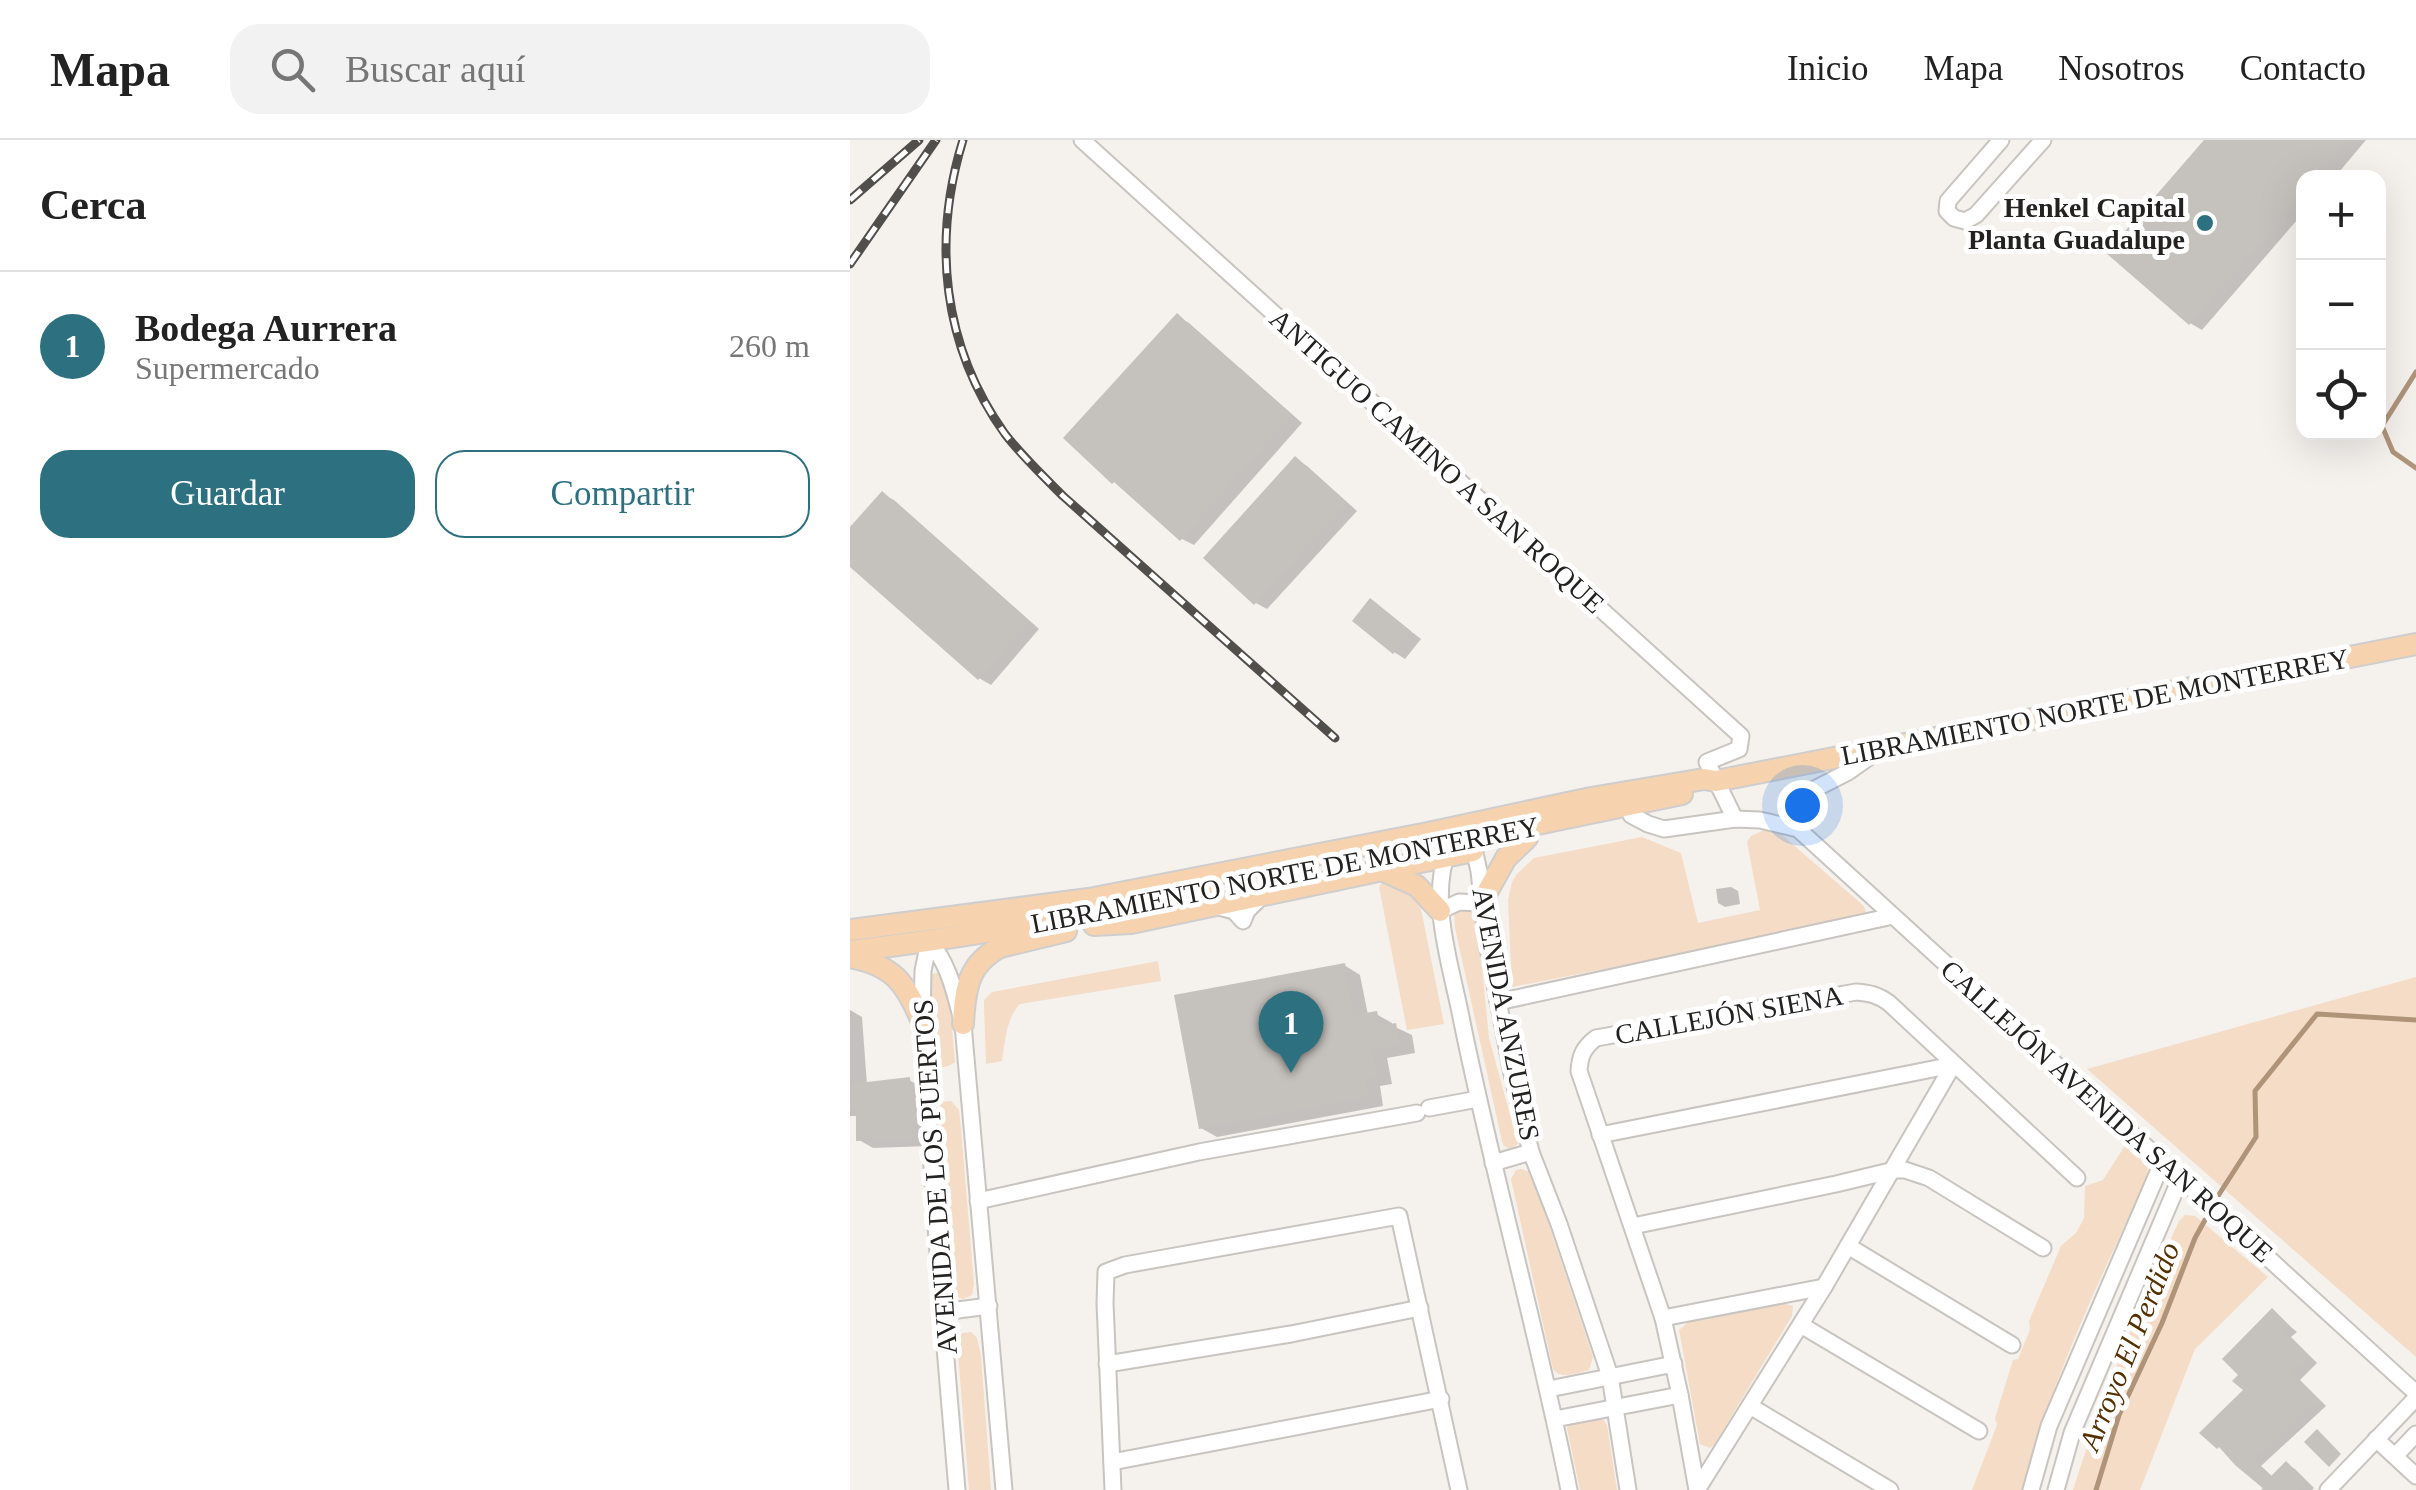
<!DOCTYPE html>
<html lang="es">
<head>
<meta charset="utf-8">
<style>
  :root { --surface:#fff; --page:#f2f2f2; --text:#222; --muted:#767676; --line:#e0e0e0; --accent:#2d7181 }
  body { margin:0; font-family:Georgia,serif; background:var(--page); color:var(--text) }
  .controls { position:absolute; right:30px; top:30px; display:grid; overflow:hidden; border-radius:20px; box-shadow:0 10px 40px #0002 }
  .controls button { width:90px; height:90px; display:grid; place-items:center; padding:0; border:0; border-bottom:2px solid var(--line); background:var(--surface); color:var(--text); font:50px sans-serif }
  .you { position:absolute; left:952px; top:665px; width:35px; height:35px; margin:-25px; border:8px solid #fff; border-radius:50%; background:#1a73e8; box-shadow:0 0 0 15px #1a73e833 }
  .badge { display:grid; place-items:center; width:65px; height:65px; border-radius:50%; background:var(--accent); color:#fff; font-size:32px; font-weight:700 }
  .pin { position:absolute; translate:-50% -82px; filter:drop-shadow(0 2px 5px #0008) }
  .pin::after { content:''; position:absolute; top:52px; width:35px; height:30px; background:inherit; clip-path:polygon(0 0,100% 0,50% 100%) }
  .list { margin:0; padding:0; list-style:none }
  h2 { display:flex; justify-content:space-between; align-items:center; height:130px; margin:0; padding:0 40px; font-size:42px }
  h2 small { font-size:32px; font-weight:400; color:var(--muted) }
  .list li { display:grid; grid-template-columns:65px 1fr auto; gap:30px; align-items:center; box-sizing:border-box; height:150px; padding:0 40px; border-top:2px solid var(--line) }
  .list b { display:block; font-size:38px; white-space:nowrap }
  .list p { margin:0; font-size:32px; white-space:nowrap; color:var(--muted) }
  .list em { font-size:32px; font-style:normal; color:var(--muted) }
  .actions { display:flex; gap:20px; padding:30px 40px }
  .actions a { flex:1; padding:22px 0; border:2px solid var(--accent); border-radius:30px; text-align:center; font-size:35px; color:var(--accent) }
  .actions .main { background:var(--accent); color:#fff }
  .icon { flex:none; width:55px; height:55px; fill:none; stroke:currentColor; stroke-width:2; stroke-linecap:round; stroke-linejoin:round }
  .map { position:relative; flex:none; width:1566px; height:1350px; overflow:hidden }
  header { display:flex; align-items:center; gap:60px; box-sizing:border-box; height:140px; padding:0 50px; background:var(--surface); border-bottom:2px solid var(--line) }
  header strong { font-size:48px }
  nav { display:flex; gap:55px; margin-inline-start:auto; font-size:35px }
  .search { width:700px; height:90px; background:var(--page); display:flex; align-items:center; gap:25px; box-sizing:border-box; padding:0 35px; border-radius:30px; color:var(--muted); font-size:38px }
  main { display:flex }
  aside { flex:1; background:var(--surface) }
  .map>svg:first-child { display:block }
  .green { fill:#f4dcc6 }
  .shadow { fill:#0003 }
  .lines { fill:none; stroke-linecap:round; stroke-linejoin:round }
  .stream { stroke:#af947a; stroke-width:5 }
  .building { fill:#c5c1bd }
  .minor-casing { stroke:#c8c4c0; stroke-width:19 }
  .major-casing { stroke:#cfcece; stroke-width:24 }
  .minor { stroke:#fff; stroke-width:15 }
  .major { stroke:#f6d3ae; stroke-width:20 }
  .rail-casing { stroke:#514f4c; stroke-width:9 }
  .rail { stroke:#fff; stroke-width:5; stroke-dasharray:15; stroke-linecap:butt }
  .poi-dot { fill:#2d7181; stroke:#fff; stroke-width:4 }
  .labels { text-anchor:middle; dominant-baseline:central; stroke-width:10; stroke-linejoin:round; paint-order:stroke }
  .poi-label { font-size:28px; font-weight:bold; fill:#232220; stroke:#fff; text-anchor:end }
  .street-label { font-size:28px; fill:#232220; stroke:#fff }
  .water-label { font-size:30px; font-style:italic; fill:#553000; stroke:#fff }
</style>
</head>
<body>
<header>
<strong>Mapa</strong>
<div class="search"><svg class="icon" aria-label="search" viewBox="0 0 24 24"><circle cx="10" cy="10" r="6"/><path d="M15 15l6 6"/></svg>Buscar aquí</div>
<nav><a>Inicio</a><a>Mapa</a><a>Nosotros</a><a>Contacto</a></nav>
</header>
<main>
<aside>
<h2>Cerca<small></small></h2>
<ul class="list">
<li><span class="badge">1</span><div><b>Bodega Aurrera</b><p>Supermercado</p></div><em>260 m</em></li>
</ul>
<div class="actions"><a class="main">Guardar</a><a>Compartir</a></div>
</aside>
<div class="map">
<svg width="1566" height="1350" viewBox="0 0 1566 1350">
  <rect width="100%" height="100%" fill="#f5f1ed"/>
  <g class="green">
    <path d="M 919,688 L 933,696 L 1014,766 L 1016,772 L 1013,778 L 662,847 L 658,760 L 662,742 L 667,734 L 684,718 L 792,697 L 831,713 L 848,783 L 910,770 L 897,702 L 901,696 Z"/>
    <path d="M 532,743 L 560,753 L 571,769 L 594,884 L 557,890 L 529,747 Z"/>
    <path d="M 608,769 L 624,770 L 627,777 L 639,898 L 668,1004 L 661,1009 L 654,1006 L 652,1001 L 605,788 L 604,773 Z"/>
    <path d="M 308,821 L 311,841 L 170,864 C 156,878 155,902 152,921 L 136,924 L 134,866 L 134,860 L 142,852 Z"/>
    <path d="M 88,833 L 92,834 L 98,843 L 105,922 C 97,928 90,929 83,923 L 77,841 L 81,834 Z"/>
    <path d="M 1566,837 L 1566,1217 L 1237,929 Z"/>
    <path d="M 101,961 L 109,970 L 111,989 L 124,1144 L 122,1155 L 113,1159 L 104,1155 L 102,1149 L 88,971 L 92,962 Z"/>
    <path d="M 1276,1004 L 1297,1022 L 1298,1038 C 1251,1134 1199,1246 1172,1350 L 1122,1350 L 1147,1285 L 1145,1278 L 1163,1220 L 1168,1219 L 1180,1190 L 1179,1181 L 1211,1106 L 1226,1093 L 1234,1078 L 1235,1046 L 1253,1040 Z"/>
    <path d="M 671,1029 L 680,1032 L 684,1040 L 743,1217 L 739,1230 C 727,1233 711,1240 703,1229 L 661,1039 L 666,1030 Z"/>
    <path d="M 1335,1075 L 1345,1076 L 1418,1137 L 1345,1209 L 1290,1350 L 1223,1350 C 1252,1258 1288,1169 1329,1081 Z"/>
    <path d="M 932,1163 L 943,1166 L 942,1176 L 864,1305 L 860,1308 L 850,1304 L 829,1190 L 840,1181 Z"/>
    <path d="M 121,1192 L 127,1198 L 131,1216 L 141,1350 L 119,1350 L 107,1201 L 112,1193 Z"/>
    <path d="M 750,1276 L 757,1285 L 767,1350 L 730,1350 L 717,1288 L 720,1284 Z"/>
  </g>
  <g class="shadow">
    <path d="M 1357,0 L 1516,0 L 1484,38 L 1454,38 L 1454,72 L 1352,190 L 1340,183 Z"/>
    <path d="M 327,177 L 339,183 L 452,283 L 344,405 L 332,399 Z"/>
    <path d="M 446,319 L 457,326 L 507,371 L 417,469 L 406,463 Z"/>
    <path d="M 32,354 L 44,360 L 189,489 L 141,545 L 129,538 L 0,423 L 0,391 Z"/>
    <path d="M 521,461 L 571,499 L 555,519 L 544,512 Z"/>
    <path d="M 881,747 L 888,751 L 890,764 L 875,767 L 868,763 L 866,749 Z"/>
    <path d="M 494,825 L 510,835 L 518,875 L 526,874 L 542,883 L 543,886 L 562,895 L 565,913 L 537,918 L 542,944 L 530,946 L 533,966 L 367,997 L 351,988 Z"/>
    <path d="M 0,870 L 12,877 L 17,945 L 59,940 L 73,948 L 79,1006 L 23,1008 L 9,1000 L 8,976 L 0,976 Z"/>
    <path d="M 1422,1171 L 1447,1192 L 1441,1197 L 1467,1223 L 1450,1240 L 1476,1266 L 1411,1326 L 1423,1337 L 1436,1324 L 1445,1329 L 1464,1348 L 1462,1350 L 1411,1350 L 1415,1346 L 1387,1323 L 1397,1250 Z"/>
  </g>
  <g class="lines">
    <g class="stream">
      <path d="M 1566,232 L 1532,286 L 1543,312 L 1566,328"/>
      <path d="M 1368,1056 L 1406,997 L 1405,951 L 1467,874 L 1566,880"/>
      <path d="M 1246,1350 L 1269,1275 L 1312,1183 L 1345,1098 L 1355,1080"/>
    </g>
  </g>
  <g class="building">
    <path d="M 1354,0 L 1499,0 L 1467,38 L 1454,38 L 1454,53 L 1339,185 L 1256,113 Z"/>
    <path d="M 327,173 L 388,230 L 390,228 L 442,275 L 330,401 L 264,342 L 262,344 L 213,298 Z"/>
    <path d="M 445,316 L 497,363 L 404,465 L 353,418 Z"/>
    <path d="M 32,351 L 179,481 L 128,540 L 0,427 L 0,387 Z"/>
    <path d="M 520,458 L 561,491 L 543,514 L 502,481 Z"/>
    <path d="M 495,823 L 504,875 L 527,871 L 530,886 L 546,883 L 550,905 L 522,910 L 527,936 L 515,938 L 518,957 L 349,989 L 324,855 Z"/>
    <path d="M 60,937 L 66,999 L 6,1001 L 6,969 L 0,969 L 0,944 Z"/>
    <path d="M 1422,1168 L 1440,1186 L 1434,1191 L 1460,1217 L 1442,1234 L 1469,1260 L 1404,1320 L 1421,1336 L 1436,1321 L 1457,1342 L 1448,1350 L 1415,1350 L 1385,1325 L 1369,1307 L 1367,1309 L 1349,1293 L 1393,1250 L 1382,1241 L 1388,1235 L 1372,1219 Z"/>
    <path d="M 1467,1289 L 1491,1314 L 1479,1327 L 1454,1302 Z"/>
  </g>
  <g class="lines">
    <g class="minor-casing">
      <g id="minor">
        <path d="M 232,0 L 891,596 L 889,609 L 857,622 L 885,679"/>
        <path d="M 1151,0 L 1098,61 L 1097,71 L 1104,78 L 1115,81 L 1126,75 L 1193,0"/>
        <path d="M 781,675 L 798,684 L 814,689 L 885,679 L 910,680 L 948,689 L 1566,1253"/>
        <path d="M 948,689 L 945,674 L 946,665 L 953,655 L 998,632 L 1025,613"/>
        <path d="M 616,706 L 626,718 L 629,731 L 636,797 L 662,934 L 681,1012 L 709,1084 L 760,1236 L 778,1350"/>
        <path d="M 598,710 C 578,762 602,828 612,882 C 644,1039 688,1193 719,1350"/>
        <path d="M 369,767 L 384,771 L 393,781 L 397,771 L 412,756"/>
        <path d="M 590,771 L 609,762 L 631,763"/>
        <path d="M 79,801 C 100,825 105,855 113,884 L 154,1350"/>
        <path d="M 79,801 L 73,831 L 72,882 L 92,1172 L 107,1350"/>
        <path d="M 648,862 L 1043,776"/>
        <path d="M 579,968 L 628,959"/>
        <path d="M 750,995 L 1103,925"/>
        <path d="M 643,1023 L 681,1012"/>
        <path d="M 128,1061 L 349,1012 L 567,973"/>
        <path d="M 783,1086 L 986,1044 L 1044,1030 L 1055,1030 L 1079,1038 L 1193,1108"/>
        <path d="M 998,1106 L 1162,1205"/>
        <path d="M 92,1172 L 139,1166"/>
        <path d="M 813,1178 L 974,1147"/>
        <path d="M 951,1185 L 1129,1291"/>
        <path d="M 257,1224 L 441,1194 L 570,1168"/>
        <path d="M 699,1249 L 824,1224"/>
        <path d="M 900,1266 L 1040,1350"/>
        <path d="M 705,1279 L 830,1255"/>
        <path d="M 1526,1299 L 1566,1336"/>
        <path d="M 1545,1316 L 1566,1294"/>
        <path d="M 262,1322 L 591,1259"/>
        <path d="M 263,1350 L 255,1163 L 256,1132 L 275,1125 L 549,1076 L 609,1350"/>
        <path d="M 847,1350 L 830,1255 L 813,1178 L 729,931 C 730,916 733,908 746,898 L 1006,852 C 1020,853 1028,855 1039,863 L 1227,1038"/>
        <path d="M 847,1350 L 974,1147 L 1103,925"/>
        <path d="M 1181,1350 L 1199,1286 L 1312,1023"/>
        <path d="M 1206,1350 L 1222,1293 L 1330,1039"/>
        <path d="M 1478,1350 L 1566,1258"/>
      </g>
    </g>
    <g class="major-casing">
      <g id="major">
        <path d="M 596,703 L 832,654"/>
        <path d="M 534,731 L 567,746 L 590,771"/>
        <path d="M 631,763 L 656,718 L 677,698"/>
        <path d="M 244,785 L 281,783 L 623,711"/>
        <path d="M 0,790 L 239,759 L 578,693 L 741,658 L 854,639 L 866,641 L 1566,504"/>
        <path d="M 150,807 L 216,791"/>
        <path d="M 0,811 C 120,797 239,775 357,751"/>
        <path d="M 0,817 C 43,825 56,843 72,882"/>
        <path d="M 113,884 C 115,842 120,819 162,801"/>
      </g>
    </g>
    <use href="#minor" class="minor"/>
    <use href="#major" class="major"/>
    <g class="rail-casing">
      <g id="rail">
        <path d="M 113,0 C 82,101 92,206 155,294 C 172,316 193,336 213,356 L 485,598"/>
        <path d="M 0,60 L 69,0"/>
        <path d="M 0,124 L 86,0"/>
      </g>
    </g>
    <use href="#rail" class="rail"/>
  </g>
  <circle class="poi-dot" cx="1355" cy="83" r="10"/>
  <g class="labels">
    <g class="poi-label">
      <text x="1335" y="67">Henkel Capital<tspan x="1335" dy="32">Planta Guadalupe</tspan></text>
    </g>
    <g class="street-label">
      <text transform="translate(587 321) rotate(42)">ANTIGUO CAMINO A SAN ROQUE</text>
      <text transform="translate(1245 567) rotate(-11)">LIBRAMIENTO NORTE DE MONTERREY</text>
      <text transform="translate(435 735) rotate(-11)">LIBRAMIENTO NORTE DE MONTERREY</text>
      <text transform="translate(656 874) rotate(79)">AVENIDA ANZURES</text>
      <text transform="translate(879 875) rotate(-10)">CALLEJÓN SIENA</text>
      <text transform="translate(1257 971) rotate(42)">CALLEJÓN AVENIDA SAN ROQUE</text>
      <text transform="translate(85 1037) rotate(-94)">AVENIDA DE LOS PUERTOS</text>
    </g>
    <g class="water-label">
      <text transform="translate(1279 1206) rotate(-68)">Arroyo El Perdido</text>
    </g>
  </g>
</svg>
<div class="controls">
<button>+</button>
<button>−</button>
<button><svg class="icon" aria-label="locate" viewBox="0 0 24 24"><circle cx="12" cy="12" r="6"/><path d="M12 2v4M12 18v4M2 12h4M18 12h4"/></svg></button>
</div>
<div class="you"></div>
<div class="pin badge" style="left:441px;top:933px">1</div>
</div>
</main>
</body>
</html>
